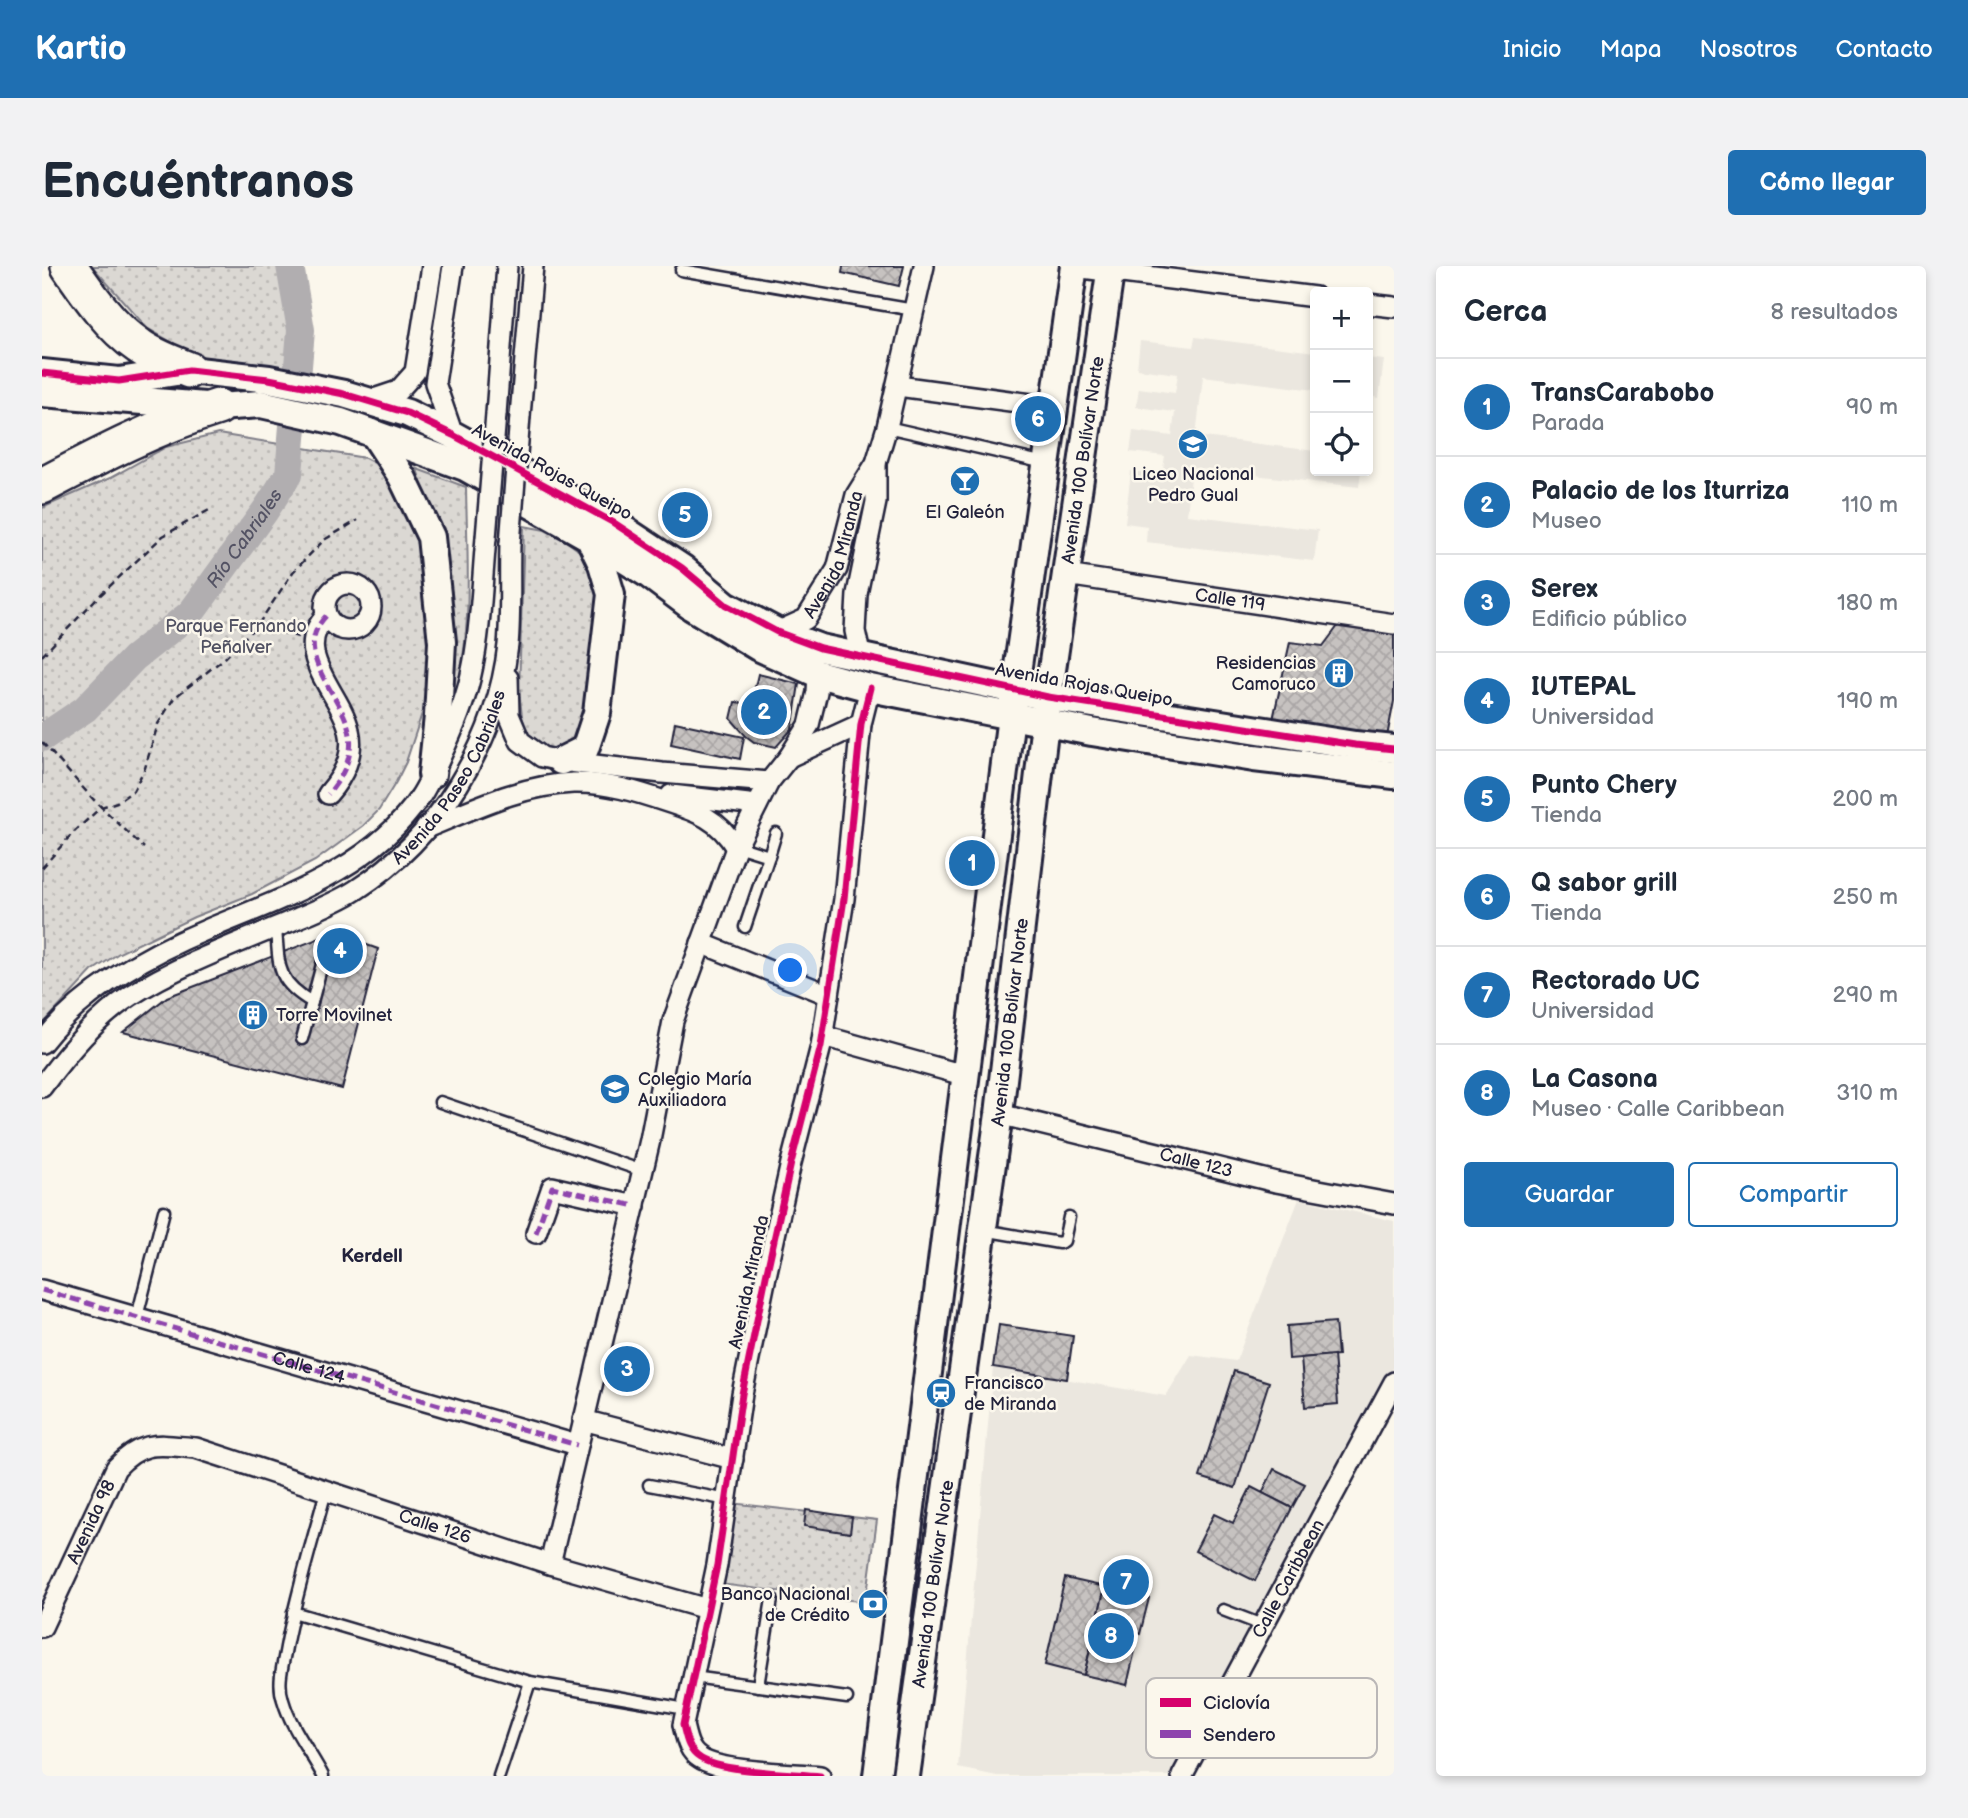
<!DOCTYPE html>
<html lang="es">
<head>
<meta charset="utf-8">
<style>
  :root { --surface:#fff; --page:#f2f2f3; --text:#1f2937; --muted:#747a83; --line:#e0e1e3; --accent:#1f6fb2 }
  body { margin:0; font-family:"Balsamiq Sans",sans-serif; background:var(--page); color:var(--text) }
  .controls { position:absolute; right:21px; top:21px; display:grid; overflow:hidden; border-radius:7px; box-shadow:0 4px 10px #0003 }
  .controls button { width:63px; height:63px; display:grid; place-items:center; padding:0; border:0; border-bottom:2px solid var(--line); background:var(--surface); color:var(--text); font:35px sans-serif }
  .you { position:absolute; left:749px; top:705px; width:24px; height:24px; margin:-18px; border:5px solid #fff; border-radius:50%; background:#1a73e8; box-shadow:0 0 0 10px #1a73e833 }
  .badge { display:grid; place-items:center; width:46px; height:46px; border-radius:50%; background:var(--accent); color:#fff; font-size:23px; font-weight:700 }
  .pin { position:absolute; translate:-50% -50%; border:4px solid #fff; box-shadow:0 2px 7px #0006 }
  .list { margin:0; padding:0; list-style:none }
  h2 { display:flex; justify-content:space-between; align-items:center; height:91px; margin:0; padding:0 28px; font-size:30px }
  h2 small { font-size:23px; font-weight:400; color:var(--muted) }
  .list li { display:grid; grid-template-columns:46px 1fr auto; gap:21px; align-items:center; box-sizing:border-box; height:98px; padding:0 28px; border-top:2px solid var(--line) }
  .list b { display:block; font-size:26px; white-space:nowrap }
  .list p { margin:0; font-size:23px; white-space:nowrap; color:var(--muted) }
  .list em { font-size:23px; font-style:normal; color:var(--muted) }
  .actions { display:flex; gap:14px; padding:21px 28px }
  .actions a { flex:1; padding:16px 0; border:2px solid var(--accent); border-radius:7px; text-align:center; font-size:24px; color:var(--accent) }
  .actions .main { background:var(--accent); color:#fff }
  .icon { flex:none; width:38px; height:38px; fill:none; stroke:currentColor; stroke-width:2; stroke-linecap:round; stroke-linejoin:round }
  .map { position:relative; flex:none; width:1352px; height:1510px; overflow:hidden; border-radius:7px }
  header { display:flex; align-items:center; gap:42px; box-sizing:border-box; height:98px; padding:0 35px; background:var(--accent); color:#fff }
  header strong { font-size:33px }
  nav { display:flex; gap:38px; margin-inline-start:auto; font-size:24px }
  .intro { display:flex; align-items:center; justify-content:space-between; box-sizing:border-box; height:168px; padding:0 42px }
  h1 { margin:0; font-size:49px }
  .button { padding:18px 32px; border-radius:7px; background:var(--accent); color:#fff; font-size:24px; font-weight:700 }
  main { display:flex; gap:42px; padding:0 42px }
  aside { flex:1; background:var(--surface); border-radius:7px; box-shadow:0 4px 10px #0003 }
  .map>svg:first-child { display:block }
  .built { fill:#ebe7df }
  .grass { fill:url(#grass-dots); stroke:#7e7d87; stroke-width:2 }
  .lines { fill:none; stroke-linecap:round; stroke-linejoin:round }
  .river { stroke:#b1aeb0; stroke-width:28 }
  .building { fill:url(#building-cross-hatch); stroke:#22223b; stroke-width:2 }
  .lane-casing { stroke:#22223b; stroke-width:15 }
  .street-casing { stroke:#22223b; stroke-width:24 }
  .secondary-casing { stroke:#22223b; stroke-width:32 }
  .highway-casing { stroke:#22223b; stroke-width:40 }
  .path { stroke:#22223b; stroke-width:2.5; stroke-dasharray:7 5; stroke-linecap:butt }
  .lane { stroke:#fbf7ec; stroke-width:10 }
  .street { stroke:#fbf7ec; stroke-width:19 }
  .secondary { stroke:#fbf7ec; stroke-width:26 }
  .highway { stroke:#fbf7ec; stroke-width:35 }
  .street-bridge-casing { stroke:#22223b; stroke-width:24; stroke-linecap:butt }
  .street-bridge { stroke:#fbf7ec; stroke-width:19 }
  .quiet { stroke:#8e44ad; stroke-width:5; stroke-dasharray:10 5; stroke-linecap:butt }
  .cycleway-casing { stroke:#fbf7ec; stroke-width:11 }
  .cycleway { stroke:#d6006c; stroke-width:7 }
  .labels { text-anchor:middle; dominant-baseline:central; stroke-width:5; stroke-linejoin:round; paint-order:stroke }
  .street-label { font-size:18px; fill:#22223b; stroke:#fbf7ec }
  .poi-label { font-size:18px; fill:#22223b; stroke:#fbf7ec; text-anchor:start }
  .park-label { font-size:18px; fill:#505061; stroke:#fbf7ec }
  .water-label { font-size:19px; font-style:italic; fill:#545364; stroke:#fbf7ec }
  .neighbourhood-label { font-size:19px; font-weight:bold; fill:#22223b; stroke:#fbf7ec }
  .key { fill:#fbf7ec; stroke:#bab7b7; stroke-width:2 }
  .key-label { font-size:19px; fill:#22223b }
</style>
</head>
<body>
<header>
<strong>Kartio</strong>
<nav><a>Inicio</a><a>Mapa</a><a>Nosotros</a><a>Contacto</a></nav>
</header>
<div class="intro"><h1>Encuéntranos</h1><a class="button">Cómo llegar</a></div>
<main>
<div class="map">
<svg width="1352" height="1510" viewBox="0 0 1352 1510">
  <defs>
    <pattern id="grass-dots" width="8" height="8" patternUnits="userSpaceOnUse" patternTransform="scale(1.75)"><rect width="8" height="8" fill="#dbd8d3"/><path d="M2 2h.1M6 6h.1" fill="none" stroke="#bcb9b6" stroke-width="1.8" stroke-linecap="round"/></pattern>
    <pattern id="building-cross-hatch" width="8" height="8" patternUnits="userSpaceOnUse" patternTransform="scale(1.75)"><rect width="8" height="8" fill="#c6c2c0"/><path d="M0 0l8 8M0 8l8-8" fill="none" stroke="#aaa6a6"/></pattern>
  </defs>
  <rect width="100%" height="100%" fill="#fbf7ec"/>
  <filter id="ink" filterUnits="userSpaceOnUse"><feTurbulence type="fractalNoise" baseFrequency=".0143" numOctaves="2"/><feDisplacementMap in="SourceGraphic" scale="14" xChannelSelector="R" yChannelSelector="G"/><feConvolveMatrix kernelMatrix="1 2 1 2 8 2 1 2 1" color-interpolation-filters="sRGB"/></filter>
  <g filter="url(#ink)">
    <g class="built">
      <path d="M 1153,71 L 1273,86 L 1273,124 L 1161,110 L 1154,170 L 1273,185 L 1273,205 L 1319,205 L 1317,221 L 1150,202 L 1145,249 L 1276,264 L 1272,295 L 1104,276 L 1105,260 L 1083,257 L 1089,205 L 1120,209 L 1123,190 L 1088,186 L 1091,165 L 1130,170 L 1133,146 L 1094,141 L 1097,122 L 1133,127 L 1136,108 L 1095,103 L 1098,75 L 1151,81 Z"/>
      <path d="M 1326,92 L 1342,94 L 1337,132 L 1326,130 Z"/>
      <path d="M 1257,933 L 1352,955 L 1352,1100 L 1130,1510 L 955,1510 L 916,1502 L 951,1101 L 1124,1130 L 1149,1089 L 1194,1095 Z"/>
    </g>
    <g class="grass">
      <path d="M 50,0 L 251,0 L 260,83 L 259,107 L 154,90 L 105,62 Z"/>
      <path d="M 176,168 L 323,192 L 344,203 L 372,259 L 381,285 L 390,350 L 387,426 L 364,496 L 354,516 L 337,544 L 321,560 L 273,595 L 210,628 L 152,651 L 77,687 L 50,705 L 0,759 L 0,242 L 68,212 L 124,181 Z"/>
      <path d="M 375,203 L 424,221 C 425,296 433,377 407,449 L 387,243 Z"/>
      <path d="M 482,260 L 503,264 L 524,275 L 539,286 L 549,302 L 558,338 L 542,458 L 535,474 L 515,484 L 501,481 L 486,472 L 480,450 L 477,425 Z"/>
      <path d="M 689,1237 L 835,1254 L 824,1336 L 677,1318 Z"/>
    </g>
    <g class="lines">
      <path class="river" id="s1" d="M 0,472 L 43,443 L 92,392 L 149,347 L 223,245 L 247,208 L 259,64 L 248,0"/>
    </g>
    <g class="building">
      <path d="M 801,0 L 862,0 L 857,20 L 800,7 Z"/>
      <path d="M 1307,356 L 1352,363 L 1352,435 L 1343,481 L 1230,458 L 1248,376 L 1281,380 L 1296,360 Z"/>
      <path d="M 716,408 L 757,418 L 750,463 L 734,481 L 712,476 L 704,470 L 689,453 L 693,436 L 709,438 Z"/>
      <path d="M 633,456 L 702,471 L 698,493 L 629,478 Z"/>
      <path d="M 291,667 L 336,683 L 300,823 L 81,766 L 125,731 Z"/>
      <path d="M 1293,1056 L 1296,1089 L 1247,1093 L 1245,1060 Z"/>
      <path d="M 957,1059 L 1031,1070 L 1025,1113 L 951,1101 Z"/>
      <path d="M 1292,1089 L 1296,1138 L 1263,1141 L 1259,1092 Z"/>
      <path d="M 1192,1105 L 1227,1116 L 1193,1222 L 1158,1211 Z"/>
      <path d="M 1232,1203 L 1263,1218 L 1250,1242 L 1220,1227 Z"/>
      <path d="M 1209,1221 L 1250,1242 L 1213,1315 L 1153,1285 L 1172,1248 L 1191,1257 Z"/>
      <path d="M 764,1244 L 810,1251 L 808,1267 L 762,1260 Z"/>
      <path d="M 1023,1312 L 1063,1321 L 1042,1409 L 1003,1399 Z"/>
      <path d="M 1063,1321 L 1107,1332 L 1098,1368 L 1087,1365 L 1085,1373 L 1095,1376 L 1085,1419 L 1042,1409 Z"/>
    </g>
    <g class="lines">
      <g class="lane-casing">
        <g id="lane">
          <path d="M 639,4 L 872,44"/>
          <path d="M 845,161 L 1003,197"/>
          <path d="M 695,580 L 727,590 L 703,661"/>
          <path d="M 727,590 L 734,567"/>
          <path d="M 234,662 C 237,700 234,715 270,736 L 260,773"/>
          <path d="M 270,736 L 283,687"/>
          <path d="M 398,836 L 601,905"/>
          <path d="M 941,964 L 1017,977 L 1022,975 L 1027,951"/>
          <path d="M 95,1051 L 122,945"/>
          <path d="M 607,1219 L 686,1234"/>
          <path d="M 1181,1344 L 1220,1359"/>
          <path d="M 251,1346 L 488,1416 L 644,1443"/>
          <path d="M 651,1411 L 805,1432"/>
          <path d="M 716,1420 L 730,1333"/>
          <path d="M 281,1510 C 268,1485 249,1462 241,1434 C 235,1417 241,1399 244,1381 C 254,1328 270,1277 284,1225"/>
          <path d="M 457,1510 L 488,1416"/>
        </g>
      </g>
      <g class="street-casing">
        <g id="street">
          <path d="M 411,0 L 393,117 L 411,169"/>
          <path d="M 1032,1 L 1273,31"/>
          <path d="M 1326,38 L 1352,41"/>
          <path d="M 856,120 L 1012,141"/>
          <path d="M 326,135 L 356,125 L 373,106 L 390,0"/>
          <path d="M 454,148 L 465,0"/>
          <path d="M 478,150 L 491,0"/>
          <path id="s2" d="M 1024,309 L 1352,358"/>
          <circle cx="306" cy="341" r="23"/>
          <path d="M 284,350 C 248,387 299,427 307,464 C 313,488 301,511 286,528"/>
          <path id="s3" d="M 735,366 L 764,353 L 795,303 L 814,229 L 834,197 L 845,161 L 882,0"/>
          <path d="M 819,392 L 813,365 L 815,328 L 834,236 L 834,198"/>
          <path d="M 466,412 L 467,449 L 478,475 L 500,491 L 519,495 L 620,507 L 727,516"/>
          <path d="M 747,491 L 819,458"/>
          <path d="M 629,529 L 715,539"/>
          <path d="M 384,562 C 431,543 480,519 531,517 C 563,516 596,526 625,536 C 656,546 677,553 694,582"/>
          <path d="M 659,677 L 787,729"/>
          <path d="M 781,770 L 925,810"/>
          <path d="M 0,777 C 41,724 104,689 164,664 C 240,632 330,603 378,531 C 388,516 396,496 404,479 C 415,455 425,430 430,404 C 439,364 440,313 444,272"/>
          <path id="s4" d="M 0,821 C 24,788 53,753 88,730 C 140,697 200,676 256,652 C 275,644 297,635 314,624 C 396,572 455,476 466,379 C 469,346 467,312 468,278"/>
          <path id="s5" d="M 957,848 L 1234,916 L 1352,938"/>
          <path d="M 494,967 L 510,921 L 593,940"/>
          <path d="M 0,1024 L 535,1179"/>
          <path d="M 541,1154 L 691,1193"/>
          <path d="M 508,1298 L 608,874 L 631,755 L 694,582 L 727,516 L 747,491 L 767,459 L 775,426 L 776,408"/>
          <path id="s6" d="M 0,1361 L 74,1202 C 101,1173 117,1179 154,1182 L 508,1298 L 665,1343"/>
          <path d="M 778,1510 C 751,1507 678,1506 658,1492 C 646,1485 644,1471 641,1459 L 675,1299 L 700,1128 L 724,1010 L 749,897 L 779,780 L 802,633 L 819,458 L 828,422"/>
          <path id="s7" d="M 1140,1510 L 1352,1116"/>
        </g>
      </g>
      <g class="secondary-casing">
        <g id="secondary">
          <path d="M 0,107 L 77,115 L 147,104 L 227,113 L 302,128 L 365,147 L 411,169 L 572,257 L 640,302 L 684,339 L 735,366 L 778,382 L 1006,431 L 1313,479 L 1352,483"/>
          <path d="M 0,127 L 176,141 L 219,138 L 299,156 L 374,183 L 423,201 L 547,271 L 606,308 L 650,341 L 716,381 L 776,408 L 828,422 L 1050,466 L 1212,492 L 1352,509"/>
          <path d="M 332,168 L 360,211 L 389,271 L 400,376 L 396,450 L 390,508"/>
          <path d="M 519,495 L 543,483 L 555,447 L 569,328 L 560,298 L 547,271"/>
          <path d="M 835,1510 L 969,450 L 1032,0"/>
          <path id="s8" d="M 864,1510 L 957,848 L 1006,431 L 1069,0"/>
        </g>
      </g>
      <g class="highway-casing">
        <g id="highway">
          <path d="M 27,0 C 46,28 69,61 97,80 C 112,91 130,97 147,104"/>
          <path d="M 0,220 C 57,190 114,160 176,141"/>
        </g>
      </g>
      <g class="path">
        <path d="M 217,357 L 233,364 L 256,371"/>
        <path d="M 0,390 L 53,334 L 121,270 L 169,243"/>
        <path d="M 0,476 L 51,533 L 102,582"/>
        <path d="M 0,602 L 29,569 L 59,541 L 75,536 L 91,525 L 103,502 L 116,458 L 132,432 L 184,391 L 217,357 L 251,306 L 282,274 L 316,254"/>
      </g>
      <use href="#lane" class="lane"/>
      <use href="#street" class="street"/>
      <use href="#secondary" class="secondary"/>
      <use href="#highway" class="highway"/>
      <g class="street-bridge-casing">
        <g id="street-bridge">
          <path d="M 444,272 L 454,148"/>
          <path d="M 468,278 L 478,150"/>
        </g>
      </g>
      <use href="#street-bridge" class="street-bridge"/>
      <g class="quiet">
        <path d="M 284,350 C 248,387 299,427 307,464 C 313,488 301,511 286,528"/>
        <path d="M 494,967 L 510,921 L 593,940"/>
        <path id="s9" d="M 0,1024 L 535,1179"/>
      </g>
      <g class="cycleway-casing">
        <g id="cycleway">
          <path d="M 0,107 L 77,115 L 147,104 L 227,113 L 302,128 L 365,147 L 411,169 L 572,257 L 640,302 L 684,339 L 735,366 L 778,382 L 1006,431 L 1313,479 L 1352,483"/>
          <path d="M 778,1510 C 751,1507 678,1506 658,1492 C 646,1485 644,1471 641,1459 L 675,1299 L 700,1128 L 724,1010 L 749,897 L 779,780 L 802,633 L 819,458 L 828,422"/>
        </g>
      </g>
      <use href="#cycleway" class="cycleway"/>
    </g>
  </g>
  <defs>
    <g id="school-disc" transform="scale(1.575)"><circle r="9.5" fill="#1f6fb2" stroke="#fbf7ec"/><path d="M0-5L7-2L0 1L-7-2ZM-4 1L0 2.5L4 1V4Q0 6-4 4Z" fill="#fff"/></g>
    <g id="bar-disc" transform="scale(1.575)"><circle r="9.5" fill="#1f6fb2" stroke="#fbf7ec"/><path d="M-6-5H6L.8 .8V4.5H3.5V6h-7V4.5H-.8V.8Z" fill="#fff"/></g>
    <g id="building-disc" transform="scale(1.575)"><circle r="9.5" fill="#1f6fb2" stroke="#fbf7ec"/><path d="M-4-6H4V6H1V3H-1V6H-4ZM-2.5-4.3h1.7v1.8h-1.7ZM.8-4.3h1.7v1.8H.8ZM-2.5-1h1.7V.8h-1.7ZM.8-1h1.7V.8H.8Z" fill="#fff"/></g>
    <g id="university-disc" transform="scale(1.575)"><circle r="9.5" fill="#1f6fb2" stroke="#fbf7ec"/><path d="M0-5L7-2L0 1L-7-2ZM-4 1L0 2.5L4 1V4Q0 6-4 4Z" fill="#fff"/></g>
    <g id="station-disc" transform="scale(1.575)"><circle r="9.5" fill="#1f6fb2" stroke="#fbf7ec"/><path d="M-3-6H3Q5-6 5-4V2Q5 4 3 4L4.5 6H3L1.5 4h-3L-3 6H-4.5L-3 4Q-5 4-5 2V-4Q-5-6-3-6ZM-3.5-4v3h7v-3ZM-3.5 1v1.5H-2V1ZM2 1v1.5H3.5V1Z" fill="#fff"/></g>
    <g id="bank-disc" transform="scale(1.575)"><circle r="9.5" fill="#1f6fb2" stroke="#fbf7ec"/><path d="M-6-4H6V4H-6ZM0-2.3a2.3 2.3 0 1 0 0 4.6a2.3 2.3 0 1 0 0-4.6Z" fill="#fff"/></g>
  </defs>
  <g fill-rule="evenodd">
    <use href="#school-disc" x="1151" y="178"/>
    <use href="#bar-disc" x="923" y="215"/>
    <use href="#building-disc" x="1297" y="407"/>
    <use href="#building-disc" x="211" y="749"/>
    <use href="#university-disc" x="573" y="823"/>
    <use href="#station-disc" x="899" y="1127"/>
    <use href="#bank-disc" x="831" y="1338"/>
  </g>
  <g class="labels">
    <g class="street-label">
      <text stroke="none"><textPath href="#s8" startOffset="1328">Avenida 100 Bolívar Norte</textPath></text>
      <text transform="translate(510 206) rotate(29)">Avenida Rojas Queipo</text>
      <text stroke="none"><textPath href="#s3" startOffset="103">Avenida Miranda</textPath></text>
      <text stroke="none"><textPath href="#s2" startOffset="166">Calle 119</textPath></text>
      <text transform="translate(1042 419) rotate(10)">Avenida Rojas Queipo</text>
      <text stroke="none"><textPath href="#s4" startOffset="527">Avenida Paseo Cabriales</textPath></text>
      <text stroke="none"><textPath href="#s8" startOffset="761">Avenida 100 Bolívar Norte</textPath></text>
      <text stroke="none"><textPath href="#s5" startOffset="203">Calle 123</textPath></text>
      <text transform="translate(707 1016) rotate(-78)">Avenida Miranda</text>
      <text stroke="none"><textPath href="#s9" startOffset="278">Calle 124</textPath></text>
      <text stroke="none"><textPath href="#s6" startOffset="116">Avenida 98</textPath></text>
      <text stroke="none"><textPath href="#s6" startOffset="514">Calle 126</textPath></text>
      <text stroke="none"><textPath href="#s7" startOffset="224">Calle Caribbean</textPath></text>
      <text stroke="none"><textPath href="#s8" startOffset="194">Avenida 100 Bolívar Norte</textPath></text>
    </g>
    <g class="poi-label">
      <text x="1151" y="208" text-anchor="middle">Liceo Nacional<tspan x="1151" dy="21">Pedro Gual</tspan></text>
      <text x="923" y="246" text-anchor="middle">El Galeón</text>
      <text x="1274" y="397" text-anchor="end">Residencias<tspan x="1274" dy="21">Camoruco</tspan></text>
      <text x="234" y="749">Torre Movilnet</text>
      <text x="596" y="813">Colegio María<tspan x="596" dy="21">Auxiliadora</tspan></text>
      <text x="922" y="1117">Francisco<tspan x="922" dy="21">de Miranda</tspan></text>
      <text x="808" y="1328" text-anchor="end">Banco Nacional<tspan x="808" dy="21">de Crédito</tspan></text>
    </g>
    <g class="park-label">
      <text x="194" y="360">Parque Fernando<tspan x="194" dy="21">Peñalver</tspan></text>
    </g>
    <g class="water-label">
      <text stroke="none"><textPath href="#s1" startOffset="287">Río Cabriales</textPath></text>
    </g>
    <g class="neighbourhood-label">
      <text x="330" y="990">Kerdell</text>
    </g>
  </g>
  <rect x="1104" y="1412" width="231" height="80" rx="10" class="key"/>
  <rect x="1118" y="1432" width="31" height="9" fill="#d6006c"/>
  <rect x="1118" y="1464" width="31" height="8" fill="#8e44ad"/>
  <g class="key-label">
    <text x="1161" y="1443">Ciclovía</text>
    <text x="1161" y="1475">Sendero</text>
  </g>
</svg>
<div class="controls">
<button>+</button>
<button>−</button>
<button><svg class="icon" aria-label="locate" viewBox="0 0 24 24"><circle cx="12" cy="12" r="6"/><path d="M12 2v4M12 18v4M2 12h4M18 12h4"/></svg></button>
</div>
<div class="you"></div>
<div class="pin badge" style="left:930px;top:597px">1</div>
<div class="pin badge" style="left:722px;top:446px">2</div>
<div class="pin badge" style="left:585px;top:1103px">3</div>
<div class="pin badge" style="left:298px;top:685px">4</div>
<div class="pin badge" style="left:643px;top:249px">5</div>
<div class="pin badge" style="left:996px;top:153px">6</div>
<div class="pin badge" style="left:1084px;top:1316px">7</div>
<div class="pin badge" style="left:1069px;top:1370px">8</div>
</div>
<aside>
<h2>Cerca<small>8 resultados</small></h2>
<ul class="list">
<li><span class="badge">1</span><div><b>TransCarabobo</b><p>Parada</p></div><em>90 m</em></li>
<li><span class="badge">2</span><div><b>Palacio de los Iturriza</b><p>Museo</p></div><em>110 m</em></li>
<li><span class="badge">3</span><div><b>Serex</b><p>Edificio público</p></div><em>180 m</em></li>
<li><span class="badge">4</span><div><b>IUTEPAL</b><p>Universidad</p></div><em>190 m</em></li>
<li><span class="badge">5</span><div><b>Punto Chery</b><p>Tienda</p></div><em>200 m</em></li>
<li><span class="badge">6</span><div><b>Q sabor grill</b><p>Tienda</p></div><em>250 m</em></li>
<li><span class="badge">7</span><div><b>Rectorado UC</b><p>Universidad</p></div><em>290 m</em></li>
<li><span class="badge">8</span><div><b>La Casona</b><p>Museo · Calle Caribbean</p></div><em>310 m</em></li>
</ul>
<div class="actions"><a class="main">Guardar</a><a>Compartir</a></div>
</aside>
</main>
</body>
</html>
